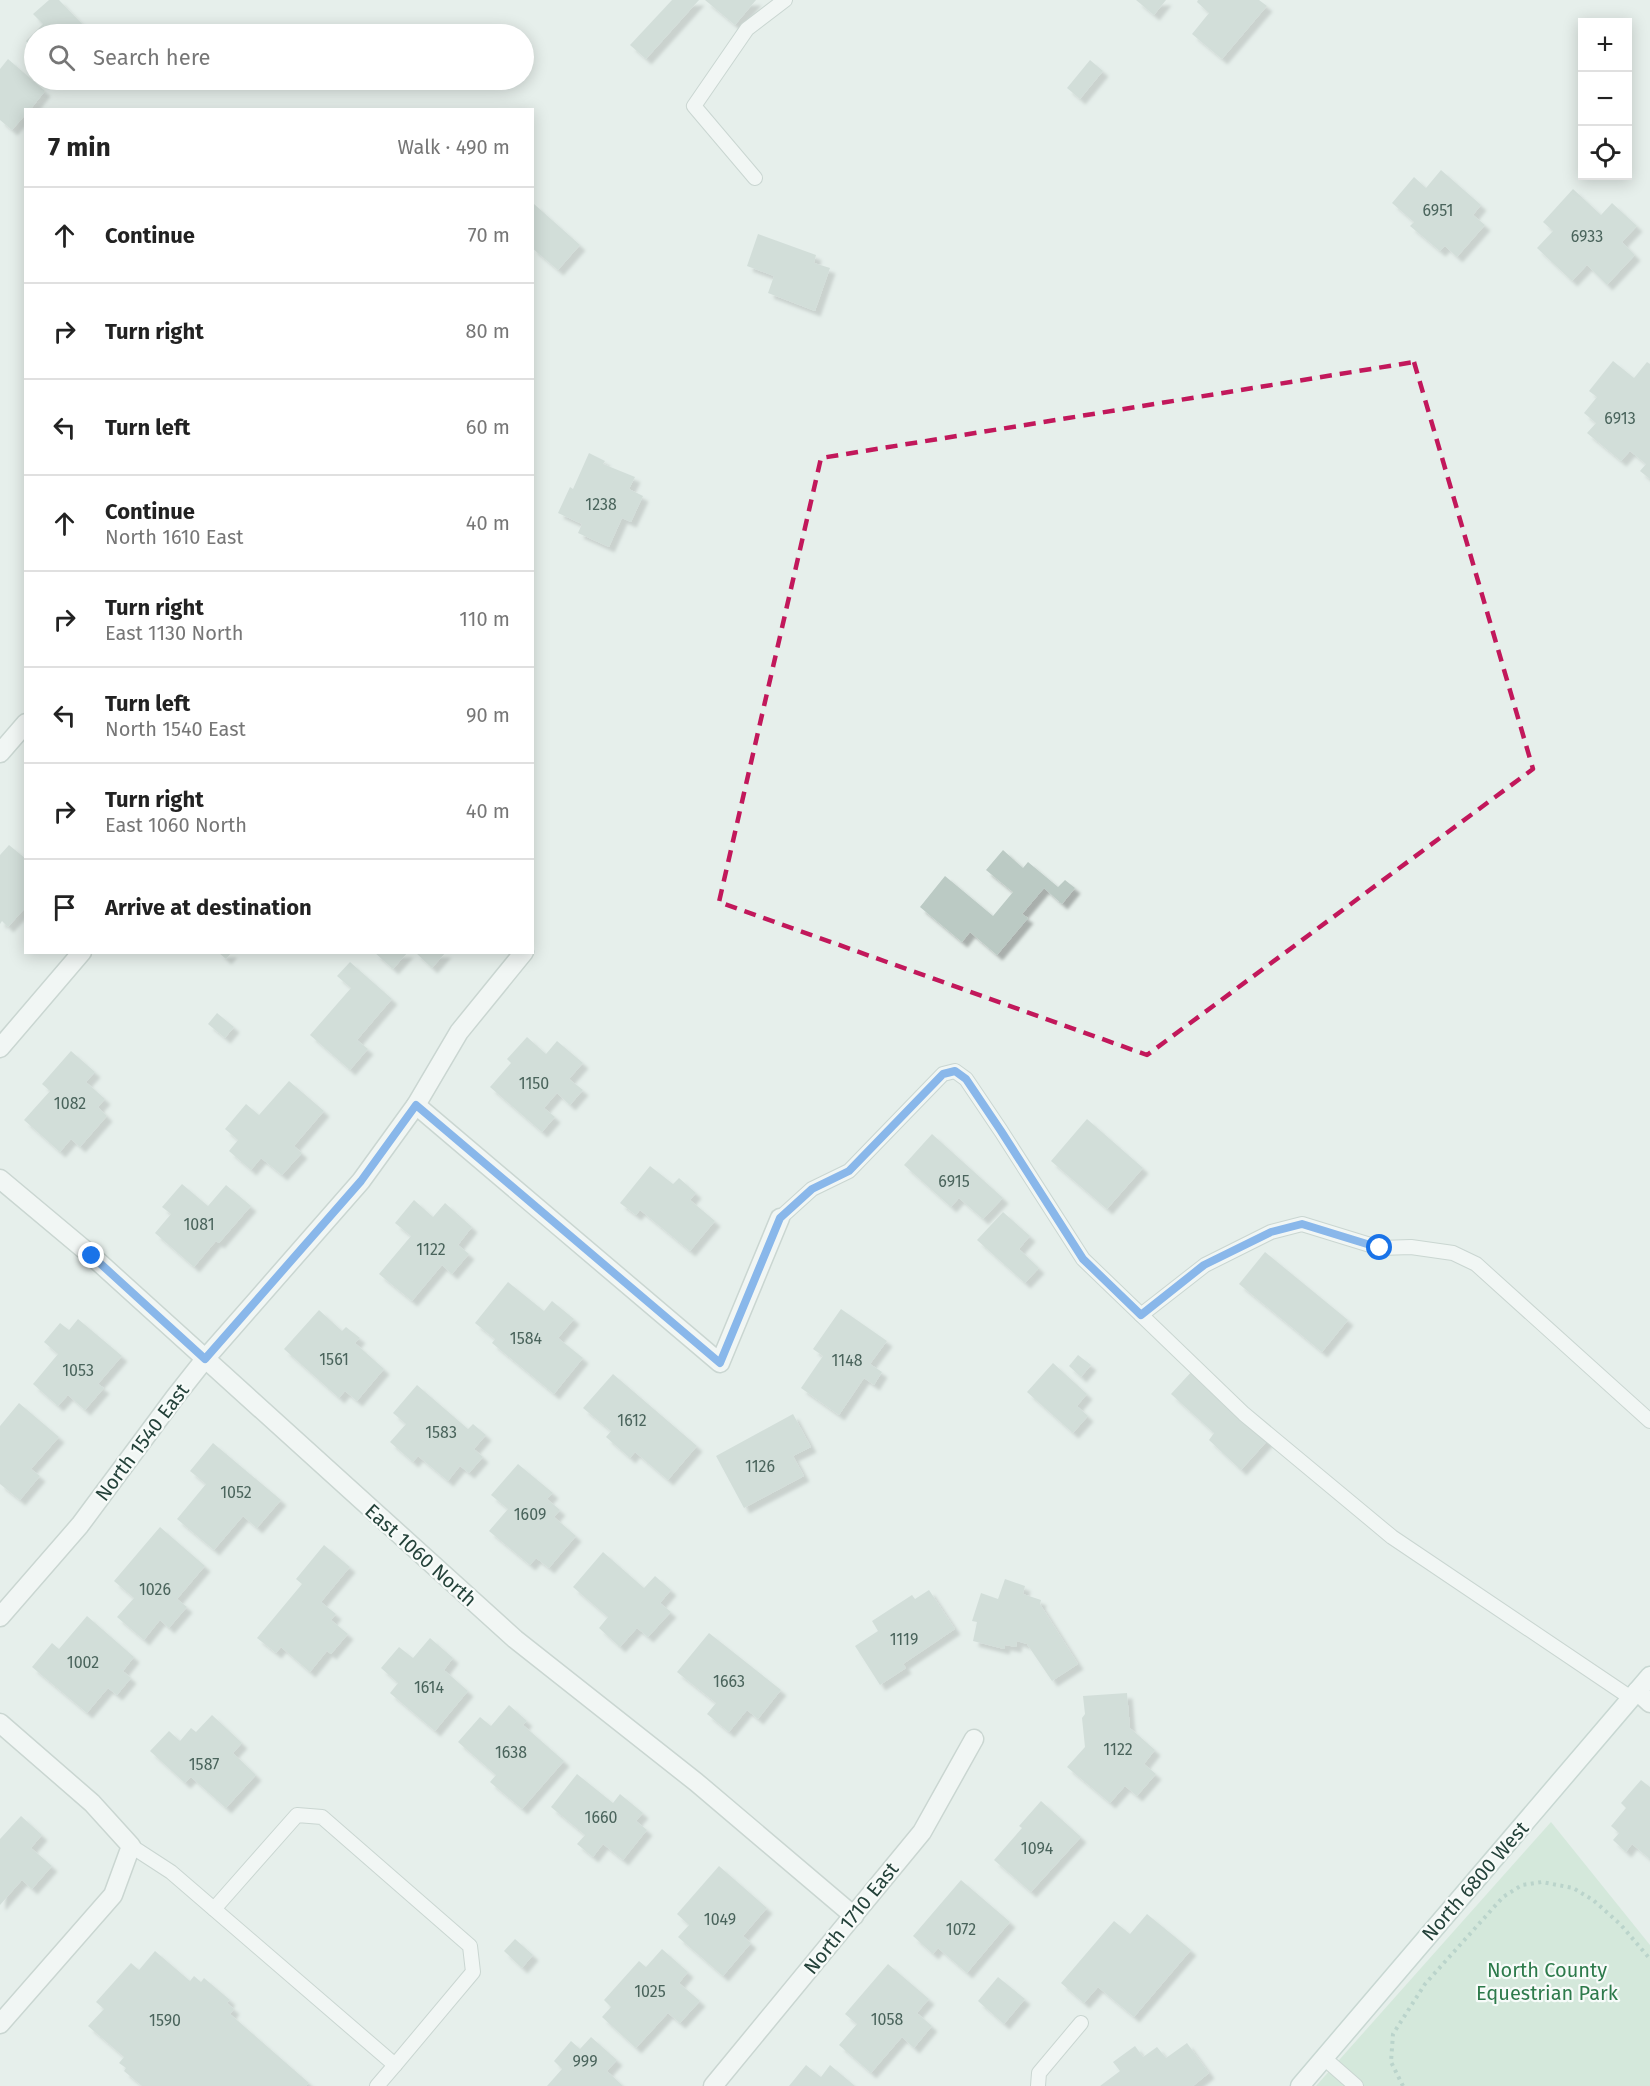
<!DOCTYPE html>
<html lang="en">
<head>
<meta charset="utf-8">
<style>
  :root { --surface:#fff; --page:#f2f2f2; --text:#222; --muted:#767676; --line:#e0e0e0 }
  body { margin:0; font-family:"Fira Sans",sans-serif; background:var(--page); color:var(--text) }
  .controls { position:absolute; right:18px; top:18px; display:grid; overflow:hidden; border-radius:0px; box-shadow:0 3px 15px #0003 }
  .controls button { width:54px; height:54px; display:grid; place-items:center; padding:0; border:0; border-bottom:2px solid var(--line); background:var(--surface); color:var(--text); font:30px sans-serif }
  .stop { position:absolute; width:18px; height:18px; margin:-14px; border:4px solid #1a73e8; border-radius:50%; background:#fff }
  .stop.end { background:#1a73e8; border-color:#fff; box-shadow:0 2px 6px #0008 }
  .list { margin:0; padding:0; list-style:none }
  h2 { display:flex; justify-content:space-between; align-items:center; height:78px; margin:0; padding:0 24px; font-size:26px }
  h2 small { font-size:20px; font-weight:400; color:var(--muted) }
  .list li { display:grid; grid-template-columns:39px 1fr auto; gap:18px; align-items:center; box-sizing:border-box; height:96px; padding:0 24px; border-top:2px solid var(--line) }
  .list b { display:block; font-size:22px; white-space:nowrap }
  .list p { margin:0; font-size:20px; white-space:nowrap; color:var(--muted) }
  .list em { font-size:20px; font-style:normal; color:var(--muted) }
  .icon { flex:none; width:33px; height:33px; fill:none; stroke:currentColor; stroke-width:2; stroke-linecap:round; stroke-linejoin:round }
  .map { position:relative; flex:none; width:1650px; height:2086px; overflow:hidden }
  .search { position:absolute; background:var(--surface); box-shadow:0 3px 15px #0003; left:24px; top:24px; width:510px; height:66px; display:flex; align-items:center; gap:15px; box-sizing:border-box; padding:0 21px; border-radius:33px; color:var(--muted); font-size:22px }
  .panel { position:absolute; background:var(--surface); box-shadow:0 3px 15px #0003; left:24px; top:108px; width:510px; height:846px; border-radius:0px }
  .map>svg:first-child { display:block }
  .green { fill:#bfe0c8 }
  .building { fill:#bbcac4; filter:url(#shadow) }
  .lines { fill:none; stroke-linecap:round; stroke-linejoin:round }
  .lane-casing { stroke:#a8b8b2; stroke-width:16 }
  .street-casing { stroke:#a8b8b2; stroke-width:21 }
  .secondary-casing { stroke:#a4bbb3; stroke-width:21 }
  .path { stroke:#86b3a5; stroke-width:4; stroke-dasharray:3 4.5; stroke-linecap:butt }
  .lane { stroke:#fff; stroke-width:14 }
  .street { stroke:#fff; stroke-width:18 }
  .secondary { stroke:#fff; stroke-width:18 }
  .route { stroke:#1a73e8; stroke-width:8 }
  .marked { fill:none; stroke:#c2185b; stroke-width:4.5; stroke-dasharray:12 8; stroke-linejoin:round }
  .labels { text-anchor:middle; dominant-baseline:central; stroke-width:4.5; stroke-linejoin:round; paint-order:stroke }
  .number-label { font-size:16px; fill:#4a645c }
  .street-label { font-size:20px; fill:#24423a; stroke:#f7fbf9 }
  .park-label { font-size:20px; fill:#2d7a4b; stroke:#f7fbf9 }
</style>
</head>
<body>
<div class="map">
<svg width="1650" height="2086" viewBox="0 0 1650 2086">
  <defs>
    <filter id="shadow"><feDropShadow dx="5.5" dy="5.5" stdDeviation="1.5" flood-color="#0004"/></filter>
  </defs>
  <rect width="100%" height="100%" fill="#e6efeb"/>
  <path class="green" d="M 1551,1822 L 1650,1945 L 1650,2086 L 1316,2086 Z"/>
  <g class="building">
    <path d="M 49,0 L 59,0 L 87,29 L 81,34 L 34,34 L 34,51 L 26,41 L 43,24 L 33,14 Z"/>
    <path d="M 672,0 L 699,0 L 646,59 L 630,45 Z"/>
    <path d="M 705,0 L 756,0 L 735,25 Z"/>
    <path d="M 1136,0 L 1166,0 L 1154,15 Z"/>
    <path d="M 1198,0 L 1259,0 L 1267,6 L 1222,59 L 1192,34 L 1209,13 L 1197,2 Z"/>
    <path d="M 8,59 L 45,91 L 30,110 L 26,110 L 26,114 L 12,130 L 0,120 L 0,69 Z"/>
    <path d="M 1090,60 L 1103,71 L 1080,99 L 1067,88 Z"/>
    <path d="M 1441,170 L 1481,205 L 1473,215 L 1485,225 L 1457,257 L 1445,246 L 1440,251 L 1410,226 L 1414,222 L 1392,203 L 1414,177 L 1426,188 Z"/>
    <path d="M 1573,189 L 1601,215 L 1612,203 L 1637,226 L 1622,242 L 1635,255 L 1607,285 L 1587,265 L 1572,281 L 1537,248 L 1553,231 L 1543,222 Z"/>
    <path d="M 534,204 L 580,245 L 558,270 L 532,248 L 532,206 Z"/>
    <path d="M 758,234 L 816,255 L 814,263 L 830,268 L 815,311 L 768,293 L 774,276 L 747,266 Z"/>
    <path d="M 1613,361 L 1634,378 L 1647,362 L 1650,364 L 1650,479 L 1640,471 L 1646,464 L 1630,451 L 1621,461 L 1587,433 L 1596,423 L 1584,413 L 1597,397 L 1589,391 Z"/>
    <path d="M 589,453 L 605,461 L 603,464 L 635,477 L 629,489 L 643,496 L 631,522 L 622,518 L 609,547 L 578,533 L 582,524 L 558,513 L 570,487 L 573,489 Z"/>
    <path d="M 9,845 L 26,859 L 26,907 L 8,927 L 2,921 L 0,924 L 0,855 Z"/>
    <path d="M 1003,850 L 1023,868 L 1028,862 L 1058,887 L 1065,880 L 1075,888 L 1062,904 L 1044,888 L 1022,914 L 1028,918 L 997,955 L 970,932 L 962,942 L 920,907 L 945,876 L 993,916 L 1013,892 L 986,870 Z"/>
    <path d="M 218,952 L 232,952 L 226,959 Z"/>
    <path d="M 374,952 L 408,952 L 393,969 Z"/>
    <path d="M 415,952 L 446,952 L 432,968 Z"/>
    <path d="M 350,962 L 392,999 L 357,1040 L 368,1049 L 350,1070 L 310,1035 L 351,988 L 337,976 Z"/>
    <path d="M 217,1013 L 234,1027 L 225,1038 L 208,1024 Z"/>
    <path d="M 527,1037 L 546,1054 L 557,1041 L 583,1063 L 569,1079 L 583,1090 L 570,1105 L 557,1093 L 544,1108 L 555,1117 L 542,1132 L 490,1087 L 511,1063 L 507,1059 Z"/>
    <path d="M 71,1051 L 95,1072 L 86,1082 L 105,1099 L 98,1107 L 107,1116 L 80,1147 L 71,1139 L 60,1152 L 24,1120 L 50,1091 L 42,1084 Z"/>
    <path d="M 289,1081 L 324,1111 L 294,1146 L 302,1153 L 282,1175 L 261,1158 L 251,1170 L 229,1151 L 238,1140 L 225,1129 L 246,1104 L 259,1115 Z"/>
    <path d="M 1087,1119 L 1143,1168 L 1107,1209 L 1051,1161 Z"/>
    <path d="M 932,1134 L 1003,1198 L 983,1219 L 959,1198 L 951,1207 L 904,1165 Z"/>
    <path d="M 650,1166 L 673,1184 L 679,1178 L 696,1193 L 690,1200 L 715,1221 L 690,1251 L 640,1210 L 636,1215 L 620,1203 Z"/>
    <path d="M 182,1184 L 208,1206 L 226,1185 L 251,1206 L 219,1243 L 216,1241 L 194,1267 L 155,1233 L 171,1214 L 162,1207 Z"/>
    <path d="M 414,1200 L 433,1217 L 445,1203 L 472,1227 L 458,1245 L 469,1254 L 452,1274 L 442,1265 L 412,1301 L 379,1274 L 411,1236 L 395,1223 Z"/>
    <path d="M 1003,1212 L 1030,1236 L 1019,1249 L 1039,1268 L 1025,1283 L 977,1240 Z"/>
    <path d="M 1265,1252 L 1348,1320 L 1322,1352 L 1239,1284 Z"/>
    <path d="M 508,1282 L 544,1311 L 552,1301 L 574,1319 L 558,1338 L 583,1358 L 554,1394 L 492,1343 L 495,1339 L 475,1323 Z"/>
    <path d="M 841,1309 L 887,1341 L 870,1364 L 882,1372 L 874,1385 L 864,1378 L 839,1415 L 801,1388 L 823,1356 L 813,1349 Z"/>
    <path d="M 319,1310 L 342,1331 L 346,1327 L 360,1338 L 355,1343 L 384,1369 L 357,1401 L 345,1391 L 339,1398 L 284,1349 Z"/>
    <path d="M 78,1319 L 122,1356 L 98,1384 L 104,1388 L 85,1410 L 68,1395 L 58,1406 L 33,1384 L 58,1354 L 44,1342 L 60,1323 L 69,1330 Z"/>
    <path d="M 1078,1355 L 1091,1365 L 1081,1377 L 1069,1366 Z"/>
    <path d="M 1053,1363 L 1087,1394 L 1077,1406 L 1088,1416 L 1073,1433 L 1027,1392 Z"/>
    <path d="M 1193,1370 L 1269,1439 L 1241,1470 L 1209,1440 L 1214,1433 L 1171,1394 Z"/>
    <path d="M 613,1374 L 697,1446 L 668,1480 L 635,1452 L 630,1458 L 606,1437 L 611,1431 L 583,1408 Z"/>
    <path d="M 417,1385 L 468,1429 L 473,1424 L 486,1435 L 474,1449 L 483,1457 L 469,1473 L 460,1466 L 448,1481 L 418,1456 L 413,1462 L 390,1442 L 406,1424 L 393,1413 Z"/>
    <path d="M 19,1403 L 59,1437 L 31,1469 L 40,1476 L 20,1500 L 0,1484 L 0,1426 Z"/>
    <path d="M 793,1414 L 811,1447 L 793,1456 L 804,1476 L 744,1508 L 716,1456 Z"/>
    <path d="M 213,1443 L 281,1500 L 257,1528 L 243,1516 L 214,1550 L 177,1519 L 206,1484 L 190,1471 Z"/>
    <path d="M 518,1464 L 553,1493 L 547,1499 L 560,1510 L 554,1517 L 576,1536 L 549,1568 L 536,1558 L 530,1565 L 489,1531 L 508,1509 L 491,1495 Z"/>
    <path d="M 160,1527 L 205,1566 L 177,1599 L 187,1607 L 169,1628 L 160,1620 L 144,1640 L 117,1617 L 134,1598 L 114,1581 Z"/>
    <path d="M 324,1545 L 350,1567 L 321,1602 L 336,1614 L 331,1620 L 348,1634 L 331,1654 L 327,1651 L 310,1672 L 281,1647 L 276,1653 L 257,1638 L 302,1584 L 296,1579 Z"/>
    <path d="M 603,1552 L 644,1588 L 655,1576 L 671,1590 L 660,1603 L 671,1612 L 648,1637 L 637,1628 L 620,1647 L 599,1628 L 608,1617 L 573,1587 Z"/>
    <path d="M 1005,1579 L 1025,1586 L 1023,1594 L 1041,1600 L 1040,1604 L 1078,1664 L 1052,1681 L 1027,1644 L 1017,1641 L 1016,1647 L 1005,1645 L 1004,1649 L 973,1641 L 977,1622 L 972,1621 L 981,1593 L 998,1599 Z"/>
    <path d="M 929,1590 L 955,1629 L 903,1664 L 906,1668 L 880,1685 L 855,1646 L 878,1631 L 872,1621 L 912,1595 L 915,1599 Z"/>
    <path d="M 87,1616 L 134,1657 L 123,1671 L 131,1678 L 117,1695 L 108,1688 L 87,1713 L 32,1667 L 52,1643 L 59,1649 Z"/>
    <path d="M 709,1633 L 781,1690 L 758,1719 L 747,1710 L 729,1732 L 707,1714 L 716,1703 L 677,1672 Z"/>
    <path d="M 430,1638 L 453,1658 L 444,1670 L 468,1691 L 435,1731 L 390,1693 L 398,1683 L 381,1668 L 399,1647 L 413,1658 Z"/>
    <path d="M 1127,1693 L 1130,1728 L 1155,1750 L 1144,1764 L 1156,1774 L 1137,1796 L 1125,1786 L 1110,1803 L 1067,1767 L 1085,1747 L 1082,1718 L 1085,1714 L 1083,1696 Z"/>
    <path d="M 509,1705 L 527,1721 L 523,1725 L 564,1761 L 522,1809 L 490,1782 L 496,1775 L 458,1742 L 480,1717 L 491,1726 Z"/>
    <path d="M 212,1715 L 242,1743 L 233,1753 L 256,1775 L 226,1808 L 191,1777 L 185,1783 L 150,1751 L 169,1731 L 180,1741 L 191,1728 L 196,1732 Z"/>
    <path d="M 577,1774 L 613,1803 L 620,1794 L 643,1813 L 636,1821 L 647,1830 L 623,1860 L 603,1844 L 593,1857 L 577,1844 L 585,1835 L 551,1807 Z"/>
    <path d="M 1641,1780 L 1650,1787 L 1650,1859 L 1632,1844 L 1626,1852 L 1613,1840 L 1619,1833 L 1611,1826 L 1626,1808 L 1621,1803 Z"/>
    <path d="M 1041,1801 L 1081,1837 L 1031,1892 L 994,1860 L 1022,1828 L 1019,1826 Z"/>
    <path d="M 21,1816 L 42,1835 L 31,1848 L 52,1866 L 32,1889 L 22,1880 L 0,1905 L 0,1839 Z"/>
    <path d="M 719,1866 L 767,1908 L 743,1936 L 751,1943 L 723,1976 L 678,1937 L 689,1925 L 677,1914 Z"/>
    <path d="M 961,1880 L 1010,1922 L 967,1973 L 938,1948 L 933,1954 L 913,1936 Z"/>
    <path d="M 1147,1914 L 1191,1950 L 1134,2017 L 1098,1987 L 1084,2003 L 1061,1983 L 1114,1921 L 1130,1934 Z"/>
    <path d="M 515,1939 L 533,1955 L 522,1968 L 504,1951 Z"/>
    <path d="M 662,1949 L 688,1972 L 679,1983 L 700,2001 L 680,2023 L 668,2013 L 636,2048 L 602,2017 L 611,2007 L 604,2000 L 639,1961 L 646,1967 Z"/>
    <path d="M 155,1951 L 190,1981 L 194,1976 L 201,1982 L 204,1978 L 230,2000 L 227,2003 L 234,2009 L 230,2014 L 309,2083 L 306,2086 L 142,2086 L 124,2071 L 126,2068 L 119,2063 L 124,2057 L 88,2026 L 104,2009 L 96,2002 L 131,1963 L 139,1970 Z"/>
    <path d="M 888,1964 L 929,1999 L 917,2013 L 932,2026 L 914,2048 L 902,2037 L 871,2073 L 839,2045 L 857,2024 L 845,2014 Z"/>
    <path d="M 998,1977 L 1025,1999 L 1004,2024 L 978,2001 Z"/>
    <path d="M 591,2037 L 617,2060 L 607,2071 L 623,2086 L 547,2086 L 562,2069 L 554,2061 L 571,2041 L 580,2049 Z"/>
    <path d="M 1187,2043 L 1209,2073 L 1193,2086 L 1100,2086 L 1120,2071 L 1113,2062 L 1135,2046 L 1143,2057 L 1157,2047 L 1166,2058 Z"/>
    <path d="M 806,2065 L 821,2077 L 830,2065 L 855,2086 L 789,2086 Z"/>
  </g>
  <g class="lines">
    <g class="lane-casing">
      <g id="lane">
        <path d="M 755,178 L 694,106 L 747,29 L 785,0"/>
        <path d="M 780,1218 L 812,1189 L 849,1171 L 943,1074 L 955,1071 L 966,1079 L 1001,1131 L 1083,1259 L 1244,1414 L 1392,1537 L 1631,1698"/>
        <path d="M 1141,1315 L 1205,1265 L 1271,1232 L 1302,1224 L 1380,1248 L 1411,1247 L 1453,1253 L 1476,1264 L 1650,1421"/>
        <path d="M 131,1846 L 171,1872 L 395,2065 L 377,2086"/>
        <path d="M 214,1909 L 297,1815 L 322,1817 L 470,1946 L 473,1972 L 395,2065"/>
        <path d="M 1324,2058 L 1356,2086"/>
        <path d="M 1038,2086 L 1039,2073 L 1081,2023"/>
      </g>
    </g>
    <g class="street-casing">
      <g id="street">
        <path d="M 0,753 L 26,723"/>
        <path d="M 0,1048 L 82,952"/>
        <path d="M 416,1105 L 720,1363 L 780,1218"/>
        <path d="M 0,1179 L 92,1256 L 515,1639 L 696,1782 L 854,1916"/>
        <path d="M 0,1617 L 80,1525 L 175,1397 L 205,1359 L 361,1181 L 416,1105 L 459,1032 L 524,952"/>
        <path d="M 1637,1691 L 1650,1703"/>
        <path d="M 0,1723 L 92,1803 L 131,1846 L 113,1895 L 0,2024"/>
        <path d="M 713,2086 L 922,1832 L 974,1739"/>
      </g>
    </g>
    <g class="secondary-casing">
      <path id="secondary" d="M 1300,2086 L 1650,1676"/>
    </g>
    <path class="path" d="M 1403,2086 L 1391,2062 L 1393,2034 L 1425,1984 L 1503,1897 L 1522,1885 L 1542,1882 L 1573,1888 L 1593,1900 L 1621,1925 L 1650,1959"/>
    <use href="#lane" class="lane"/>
    <use href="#street" class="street"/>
    <use href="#secondary" class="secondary"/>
  </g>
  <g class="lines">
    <path class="route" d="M 92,1256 L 205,1359 L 361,1181 L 416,1105 L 720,1363 L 780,1218 L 812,1189 L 849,1171 L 943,1074 L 955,1071 L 966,1079 L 1001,1131 L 1083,1259 L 1141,1315 L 1204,1265 L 1271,1232 L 1302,1224 L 1380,1248"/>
  </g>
  <path d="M0 0H1650V2086H0ZM 1414,362 L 1533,769 L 1147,1055 L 719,902 L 821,458 Z" fill="#e6efeb" fill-opacity=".55" fill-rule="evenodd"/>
  <path class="marked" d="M 1414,362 L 1533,769 L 1147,1055 L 719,902 L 821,458 Z"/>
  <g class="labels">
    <g class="number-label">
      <text x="1438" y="210">6951</text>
      <text x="1587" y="236">6933</text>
      <text x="1620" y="418">6913</text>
      <text x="601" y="504">1238</text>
      <text x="534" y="1083">1150</text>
      <text x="70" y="1103">1082</text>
      <text x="954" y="1181">6915</text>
      <text x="199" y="1224">1081</text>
      <text x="431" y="1249">1122</text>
      <text x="526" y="1338">1584</text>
      <text x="334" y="1359">1561</text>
      <text x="847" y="1360">1148</text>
      <text x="78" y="1370">1053</text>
      <text x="632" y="1420">1612</text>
      <text x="441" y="1432">1583</text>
      <text x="760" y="1466">1126</text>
      <text x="236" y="1492">1052</text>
      <text x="530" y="1514">1609</text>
      <text x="155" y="1589">1026</text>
      <text x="904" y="1639">1119</text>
      <text x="83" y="1662">1002</text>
      <text x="729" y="1681">1663</text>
      <text x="429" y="1687">1614</text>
      <text x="1118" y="1749">1122</text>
      <text x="511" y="1752">1638</text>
      <text x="204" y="1764">1587</text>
      <text x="601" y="1817">1660</text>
      <text x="1037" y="1848">1094</text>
      <text x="720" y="1919">1049</text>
      <text x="961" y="1929">1072</text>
      <text x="650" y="1991">1025</text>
      <text x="887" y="2019">1058</text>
      <text x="165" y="2020">1590</text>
      <text x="585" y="2061">999</text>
    </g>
    <g class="street-label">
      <text transform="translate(142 1442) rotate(-53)">North 1540 East</text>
      <text transform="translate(421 1555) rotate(42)">East 1060 North</text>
      <text transform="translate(1475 1881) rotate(-49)">North 6800 West</text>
      <text transform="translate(851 1918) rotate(-51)">North 1710 East</text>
    </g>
    <g class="park-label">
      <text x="1547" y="1970">North County<tspan x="1547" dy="23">Equestrian Park</tspan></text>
    </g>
  </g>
</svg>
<div class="controls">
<button>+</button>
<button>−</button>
<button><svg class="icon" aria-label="locate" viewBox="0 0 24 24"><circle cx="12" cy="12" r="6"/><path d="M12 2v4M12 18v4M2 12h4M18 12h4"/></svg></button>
</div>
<div class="stop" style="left:1380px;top:1248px"></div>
<div class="stop end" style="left:92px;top:1256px"></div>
<div class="search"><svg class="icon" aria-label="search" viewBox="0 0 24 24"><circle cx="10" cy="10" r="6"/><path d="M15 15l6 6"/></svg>Search here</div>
<section class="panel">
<h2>7 min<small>Walk · 490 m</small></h2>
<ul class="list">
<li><svg class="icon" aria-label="ahead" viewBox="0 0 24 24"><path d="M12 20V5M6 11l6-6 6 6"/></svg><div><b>Continue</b></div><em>70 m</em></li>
<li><svg class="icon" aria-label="right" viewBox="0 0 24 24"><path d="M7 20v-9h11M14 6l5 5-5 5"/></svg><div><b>Turn right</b></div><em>80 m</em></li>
<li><svg class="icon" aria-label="left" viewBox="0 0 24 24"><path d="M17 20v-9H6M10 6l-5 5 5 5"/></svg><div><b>Turn left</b></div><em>60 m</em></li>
<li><svg class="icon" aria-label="ahead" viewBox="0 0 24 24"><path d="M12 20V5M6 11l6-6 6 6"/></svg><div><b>Continue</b><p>North 1610 East</p></div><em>40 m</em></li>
<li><svg class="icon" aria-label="right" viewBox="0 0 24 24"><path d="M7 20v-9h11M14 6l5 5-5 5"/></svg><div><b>Turn right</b><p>East 1130 North</p></div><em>110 m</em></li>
<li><svg class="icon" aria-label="left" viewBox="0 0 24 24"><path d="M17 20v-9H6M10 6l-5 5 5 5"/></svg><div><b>Turn left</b><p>North 1540 East</p></div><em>90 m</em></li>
<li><svg class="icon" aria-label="right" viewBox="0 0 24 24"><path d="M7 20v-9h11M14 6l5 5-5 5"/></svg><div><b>Turn right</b><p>East 1060 North</p></div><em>40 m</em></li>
<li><svg class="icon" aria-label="arrive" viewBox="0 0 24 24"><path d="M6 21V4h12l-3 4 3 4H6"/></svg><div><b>Arrive at destination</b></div></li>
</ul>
</section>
</div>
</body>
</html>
